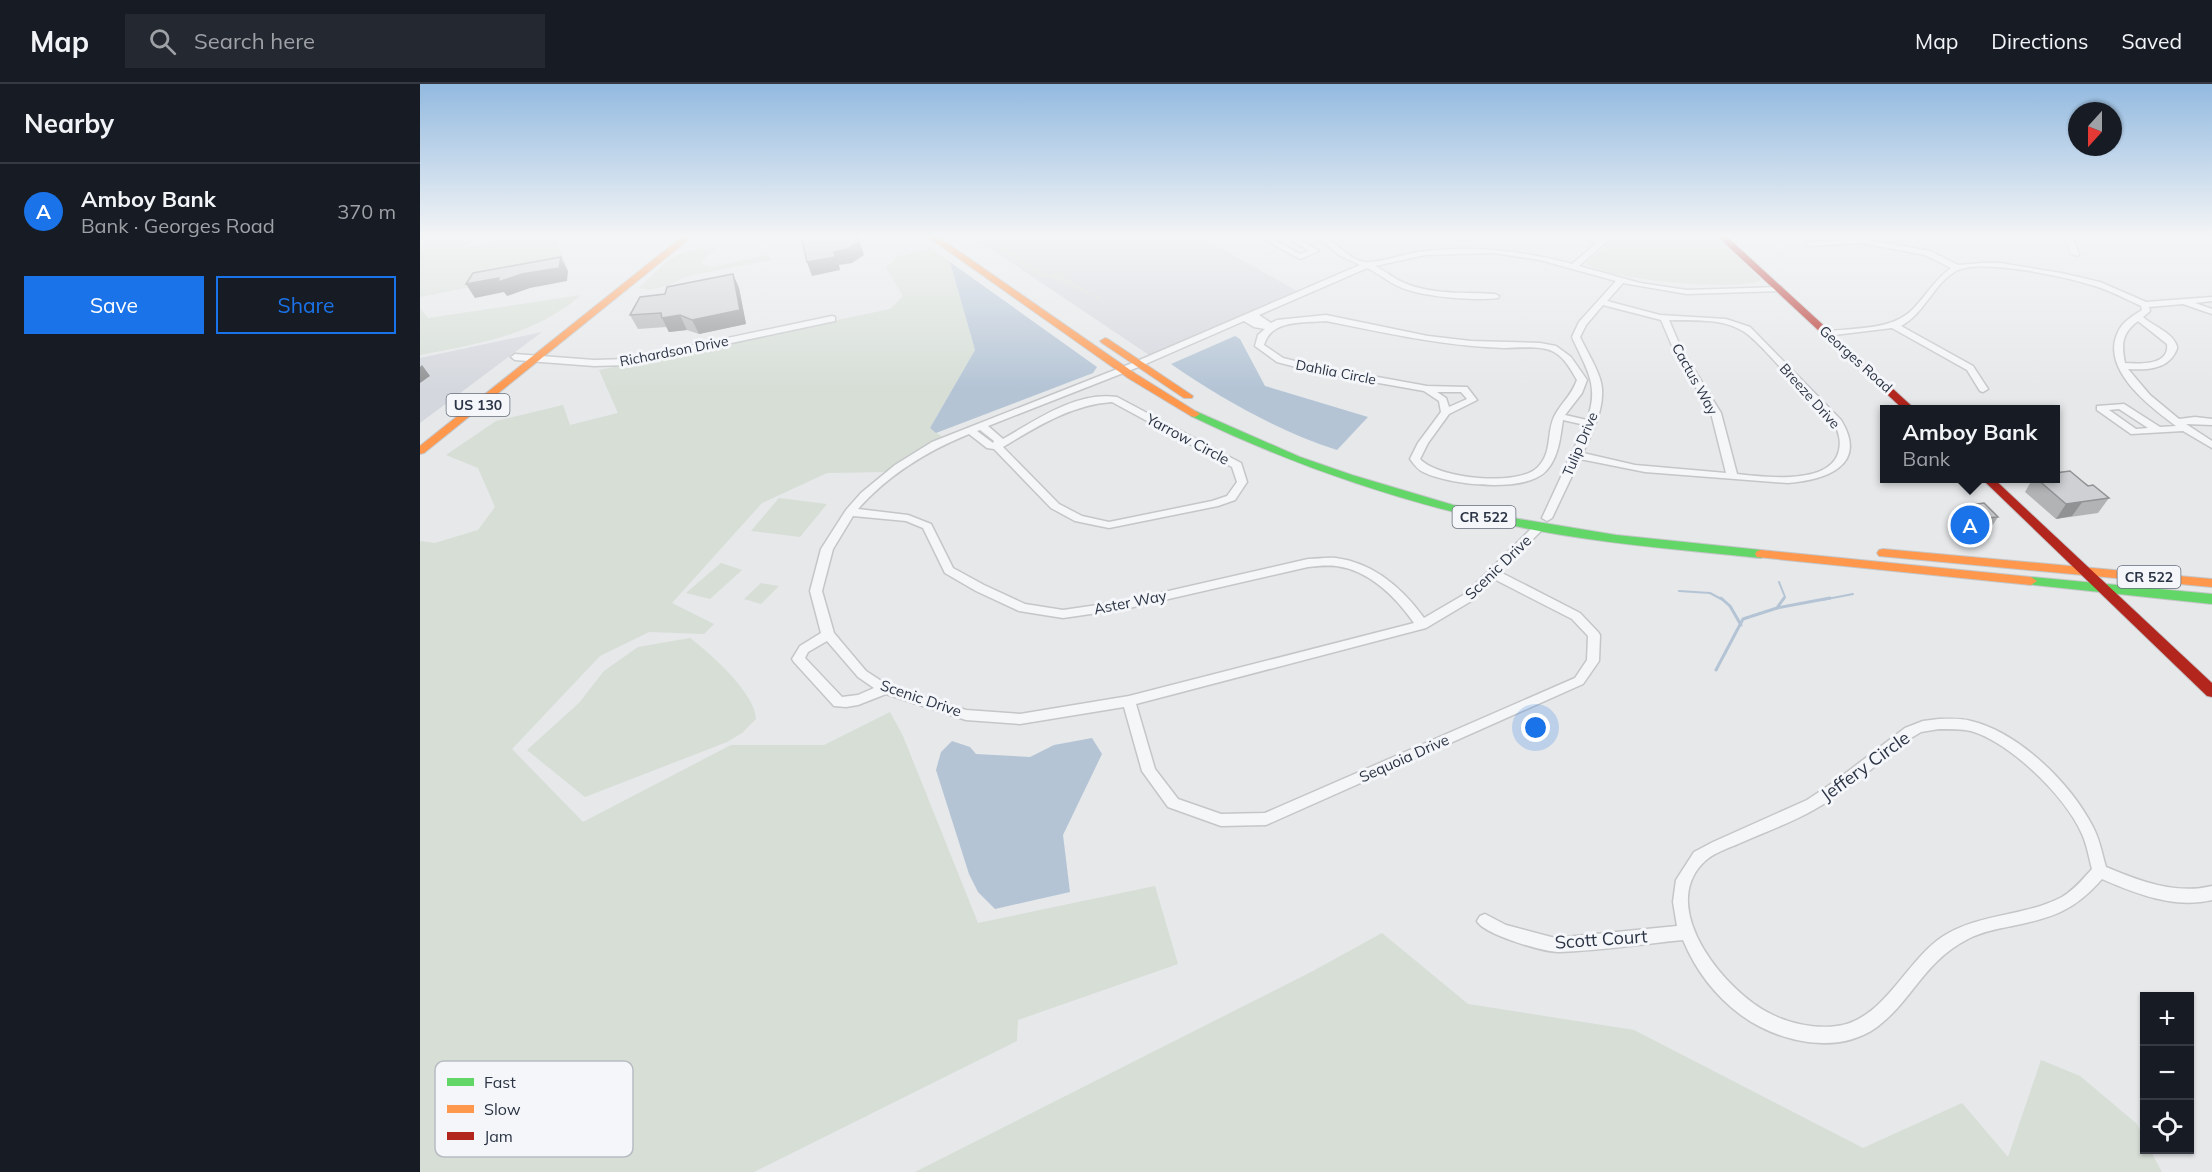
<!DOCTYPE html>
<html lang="en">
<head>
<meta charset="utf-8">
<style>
  :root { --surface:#171b24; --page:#242831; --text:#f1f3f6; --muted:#9ea1a6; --line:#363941; --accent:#1a73e8 }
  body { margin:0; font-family:Mulish,sans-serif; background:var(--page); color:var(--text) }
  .controls { position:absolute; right:18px; bottom:18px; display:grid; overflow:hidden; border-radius:0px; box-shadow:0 2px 4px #0004 }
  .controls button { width:54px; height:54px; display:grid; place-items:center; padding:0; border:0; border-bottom:2px solid var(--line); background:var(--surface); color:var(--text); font:30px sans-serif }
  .compass { position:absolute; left:1648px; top:18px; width:54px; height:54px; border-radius:50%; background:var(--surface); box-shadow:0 2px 4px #0004; rotate:201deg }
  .you { position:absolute; left:1116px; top:644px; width:21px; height:21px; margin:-15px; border:4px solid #fff; border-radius:50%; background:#1a73e8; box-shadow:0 0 0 9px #1a73e833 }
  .badge { display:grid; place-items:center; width:39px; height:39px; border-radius:50%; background:var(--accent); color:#fff; font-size:20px; font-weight:700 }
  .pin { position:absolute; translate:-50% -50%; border:3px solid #fff; box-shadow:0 2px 6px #0006 }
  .popup { position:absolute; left:1460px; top:321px; width:180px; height:78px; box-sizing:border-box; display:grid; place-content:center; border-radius:0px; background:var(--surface); filter:drop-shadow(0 2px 4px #0005); font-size:20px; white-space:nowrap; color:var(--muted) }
  .popup b { font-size:22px; color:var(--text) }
  .popup::after { content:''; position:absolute; left:50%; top:100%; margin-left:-12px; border:12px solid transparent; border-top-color:var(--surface) }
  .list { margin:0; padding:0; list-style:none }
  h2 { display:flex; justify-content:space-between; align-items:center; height:78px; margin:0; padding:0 24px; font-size:26px }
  h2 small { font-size:20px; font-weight:400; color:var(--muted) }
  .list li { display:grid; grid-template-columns:39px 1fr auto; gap:18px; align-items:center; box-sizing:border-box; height:96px; padding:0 24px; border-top:2px solid var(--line) }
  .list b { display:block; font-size:22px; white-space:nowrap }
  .list p { margin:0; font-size:20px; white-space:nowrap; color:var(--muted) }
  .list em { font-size:20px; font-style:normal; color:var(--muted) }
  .actions { display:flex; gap:12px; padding:18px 24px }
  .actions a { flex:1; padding:14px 0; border:2px solid var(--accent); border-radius:0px; text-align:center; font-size:21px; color:var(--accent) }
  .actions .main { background:var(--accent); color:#fff }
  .icon { flex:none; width:33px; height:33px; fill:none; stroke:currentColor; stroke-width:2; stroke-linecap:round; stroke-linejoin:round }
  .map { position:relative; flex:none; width:1792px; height:1088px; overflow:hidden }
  header { display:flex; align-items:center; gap:36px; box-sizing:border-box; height:84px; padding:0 30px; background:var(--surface); border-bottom:2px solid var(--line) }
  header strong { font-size:28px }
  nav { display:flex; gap:33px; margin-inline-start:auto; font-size:21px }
  .search { width:420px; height:54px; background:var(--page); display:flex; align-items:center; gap:15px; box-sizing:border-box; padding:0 21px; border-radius:0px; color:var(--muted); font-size:22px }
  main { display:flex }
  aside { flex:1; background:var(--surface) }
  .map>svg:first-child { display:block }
  .built { fill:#d4d7dd }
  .green { fill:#d6ded6 }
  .water { fill:#b4c4d5 }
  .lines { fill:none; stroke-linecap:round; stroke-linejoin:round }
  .stream-far1 { stroke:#b4c4d5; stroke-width:2 }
  .stream { stroke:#b4c4d5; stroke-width:3 }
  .street-casing { stroke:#c4c6c8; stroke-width:3 }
  .fast-casing { stroke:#c4c6c8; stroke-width:2 }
  .slow-casing { stroke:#c4c6c8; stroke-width:2 }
  .jam-casing { stroke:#c4c6c8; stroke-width:2 }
  .street { fill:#f5f6f7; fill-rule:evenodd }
  .fast { fill:#63d668; fill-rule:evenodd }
  .slow { fill:#ff974d; fill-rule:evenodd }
  .jam { fill:#b3261e; fill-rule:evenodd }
  .wall { fill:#b1b3b5 }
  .shaded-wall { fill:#909294 }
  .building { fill:#ced0d3; stroke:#909294; stroke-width:1.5 }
  .labels { text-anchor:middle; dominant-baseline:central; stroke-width:6; stroke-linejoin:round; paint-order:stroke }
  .far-street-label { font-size:14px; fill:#2b3445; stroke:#f4f6f9 }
  .shield { fill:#f4f6f9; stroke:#676e7b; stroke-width:1.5 }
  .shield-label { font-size:14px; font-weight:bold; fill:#2b3445 }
  .street-label { font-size:15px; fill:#2b3445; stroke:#f4f6f9 }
  .near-street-label { font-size:18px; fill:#2b3445; stroke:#f4f6f9 }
  .key { fill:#f4f6f9; stroke:#b8bcc3; stroke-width:1.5 }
  .key-label { font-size:16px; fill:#2b3445 }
</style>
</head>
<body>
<header>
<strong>Map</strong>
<div class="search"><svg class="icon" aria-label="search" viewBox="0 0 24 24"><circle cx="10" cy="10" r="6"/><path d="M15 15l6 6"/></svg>Search here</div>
<nav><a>Map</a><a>Directions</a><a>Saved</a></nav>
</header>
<main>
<aside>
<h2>Nearby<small></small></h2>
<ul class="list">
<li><span class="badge">A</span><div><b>Amboy Bank</b><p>Bank · Georges Road</p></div><em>370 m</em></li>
</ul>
<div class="actions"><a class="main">Save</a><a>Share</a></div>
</aside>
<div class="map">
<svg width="1792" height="1088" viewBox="0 0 1792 1088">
  <rect width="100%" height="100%" fill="#e6e8ea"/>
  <g class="built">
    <path d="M 591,152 L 779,152 L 879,208 L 732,273 L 571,165 L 558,161 Z"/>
    <path d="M 122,248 L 0,339 L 0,274 Z"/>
  </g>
  <g class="green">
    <path d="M 0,152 L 62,152 L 42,164 L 101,152 L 134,152 L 148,184 L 0,213 Z"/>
    <path d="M 1199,152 L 1295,152 L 1341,196 C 1318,208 1186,196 1166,179 Z"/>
    <path d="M 583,162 L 591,163 L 587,165 L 628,192 L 644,187 L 640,190 L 675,212 L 680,211 L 680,214 L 679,215 L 630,193 L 624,194 L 581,167 L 572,168 Z"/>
    <path d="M 297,164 L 280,179 L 292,183 L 347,171 L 351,176 L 268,192 L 246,202 L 228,206 L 219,204 C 250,175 253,165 297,164 Z"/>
    <path d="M 511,164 L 530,178 L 555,266 L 510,344 L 525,355 L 469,388 L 407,389 L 342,419 L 252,519 L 294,540 L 284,550 L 229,548 L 180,572 L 92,665 L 163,738 L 311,661 L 404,661 L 470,628 L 483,652 L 558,839 L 735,802 L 758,880 L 598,936 L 597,957 L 334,1088 L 0,1088 L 0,457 L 15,459 L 58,446 L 75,423 L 58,384 L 26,371 L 76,337 L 143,321 L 150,341 L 198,329 L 179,286 L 470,225 L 483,212 L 466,184 L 477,173 Z"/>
    <path d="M 161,211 C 116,251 57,260 0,271 L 0,224 L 8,234 Z"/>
    <path d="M 359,414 L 407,420 L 380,453 L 331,447 Z"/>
    <path d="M 301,479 L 322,486 L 290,515 L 266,509 Z"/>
    <path d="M 341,499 L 359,502 L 341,520 L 324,515 Z"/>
    <path d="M 270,554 C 291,570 335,609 336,635 L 322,649 L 307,658 L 165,713 L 107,666 L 159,619 L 184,587 L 218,563 Z"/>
    <path d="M 962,849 L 1048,920 L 1214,946 L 1443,1064 L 1542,1019 L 1588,1073 L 1621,976 L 1660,992 L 1717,1040 L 1724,1055 L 1724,1066 L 1730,1066 L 1742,1088 L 495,1088 L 893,887 Z"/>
  </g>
  <g class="water">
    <path d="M 530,178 L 677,283 L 673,289 L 516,349 L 510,344 L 555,266 Z"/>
    <path d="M 815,252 L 820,255 L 845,302 L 948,333 L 917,366 C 858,347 802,315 751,280 Z"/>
    <path d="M 672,654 L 682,670 L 643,751 L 650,808 L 575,825 L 558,808 L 549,790 L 516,686 L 521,668 L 532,657 L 550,663 L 556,670 L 610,673 L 634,661 Z"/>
  </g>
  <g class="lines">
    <g class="stream-far1">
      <path d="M 1359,498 L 1365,513 L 1363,516"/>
      <path d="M 1259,507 L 1290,509 L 1303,516"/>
      <path d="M 1402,516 L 1433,510"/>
    </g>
    <g class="stream">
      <path d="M 1301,514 L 1310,522 L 1321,541"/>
      <path d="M 1357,524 L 1364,514"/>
      <path d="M 1296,586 L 1323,535 L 1357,524 L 1410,514"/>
    </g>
    <g class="street-casing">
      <g id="street">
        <path d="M 838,152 L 847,152 L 880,170 L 889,167 L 865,152 L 874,152 L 899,167 L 880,175 Z"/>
        <path d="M 897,152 C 915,152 928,179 948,178 C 967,178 987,168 1007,167 C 1056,162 1104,167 1152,180 L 1177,159 L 1160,152 L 1172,152 L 1181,155 L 1185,152 L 1193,152 L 1159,182 L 1220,199 L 1267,206 L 1362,203 L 1362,207 L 1359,207 L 1267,210 L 1203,199 L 1187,217 L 1240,231 L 1306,235 L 1330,243 L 1421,336 C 1449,382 1405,396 1368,399 L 1225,388 L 1160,375 L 1132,434 L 1127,437 L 1122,434 L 1165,341 L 1143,336 C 1140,354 1139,374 1125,388 C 1103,409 1029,401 1003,388 C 997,385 994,380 990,375 L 998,359 L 1021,328 L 1019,317 L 1004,307 L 891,287 L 857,278 L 835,262 L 838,251 L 845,245 L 834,243 L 824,237 L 721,282 L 568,342 L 583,355 C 616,336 657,307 697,313 L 821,379 L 827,398 L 815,416 L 798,422 L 689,444 L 655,437 L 631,424 L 574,365 L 567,364 L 549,350 C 507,367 468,391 438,425 L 488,431 L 511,440 L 533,484 L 564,501 L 605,520 L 643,526 L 705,517 L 888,475 C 897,475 907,473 916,474 C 954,479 983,505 1004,534 L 1045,510 L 1114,442 L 1122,442 L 1123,444 L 1122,446 L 1080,488 L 1160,529 L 1178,548 L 1180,551 L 1179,577 L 1163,600 L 846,741 L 801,742 L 748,723 L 722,687 L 704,623 L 600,640 L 546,636 L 466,610 L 438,621 L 426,623 L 414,622 L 374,578 L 372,575 L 380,562 L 401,549 L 390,507 L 401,465 L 426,426 L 441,409 L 475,381 L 512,358 L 715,278 L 940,181 L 919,171 ZM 1074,169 L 1120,176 L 1196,197 L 1159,238 L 1152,253 C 1166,285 1180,300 1167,336 L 1145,331 L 1162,309 L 1167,296 L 1151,273 L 1136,262 L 1120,259 L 1051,257 L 1008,252 L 906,231 L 857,236 L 851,239 L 839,231 L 947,184 C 958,189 968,198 980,203 C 1002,213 1054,217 1078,214 L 1079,212 L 1075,210 C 1046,208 1014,211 987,200 C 975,196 966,187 955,182 L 1005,171 ZM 1183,221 L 1241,236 L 1253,264 L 1291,329 L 1306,389 L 1215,381 L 1163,369 C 1173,346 1189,317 1179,292 C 1174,278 1166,266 1160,253 L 1166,241 ZM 1249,236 C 1273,237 1300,234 1321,246 C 1334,252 1361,285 1373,297 C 1386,310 1404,324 1414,340 C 1419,347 1421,358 1419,366 C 1412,402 1343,393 1317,390 L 1301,329 L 1261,264 ZM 906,237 C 965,249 1023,262 1084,264 C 1098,264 1121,261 1134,268 C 1145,274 1151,286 1157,296 C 1151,312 1142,318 1135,331 C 1126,347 1133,368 1118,383 C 1099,403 1018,395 1000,375 L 1008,359 L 1029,330 L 1057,316 L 1047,303 L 1007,302 L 891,281 L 863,274 L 844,261 C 851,235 884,239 906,237 ZM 1017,308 L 1041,308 L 1047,315 L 1029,323 L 1026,314 ZM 692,318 L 812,383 L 817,398 L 807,412 L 792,417 L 689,438 L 662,432 L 639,420 L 583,363 C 618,342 651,321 692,318 ZM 560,346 L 574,357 L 573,359 L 557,347 ZM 433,432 L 486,437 L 503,444 L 525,489 L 556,507 L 599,527 L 643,534 L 705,525 L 888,483 C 897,482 907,481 916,482 C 949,486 976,513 994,539 L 709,612 L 600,630 L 546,626 L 469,602 L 446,587 L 414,549 L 402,507 L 413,465 ZM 1074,495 L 1152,535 L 1168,552 L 1167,576 L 1155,594 L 845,729 L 801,730 L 758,715 L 735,685 L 716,620 L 1006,544 L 1053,516 ZM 407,557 L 438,593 L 454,604 L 438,611 L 422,613 L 385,574 L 388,568 Z"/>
        <path d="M 1644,152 L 1652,152 L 1659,170 L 1658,172 L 1651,170 Z"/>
        <path d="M 1442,155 L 1510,167 L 1538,181 L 1562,179 L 1580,179 L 1641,189 L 1680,198 L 1726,218 L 1792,213 L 1792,217 L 1775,219 L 1792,225 L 1792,230 L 1763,220 L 1729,223 L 1730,227 L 1723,233 C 1733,242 1751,248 1756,260 C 1758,264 1757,265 1755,269 C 1746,286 1725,286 1708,285 L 1730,311 L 1759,335 L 1775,333 L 1792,335 L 1792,341 L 1766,340 L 1792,357 L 1792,364 L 1763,347 L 1711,350 L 1677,326 L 1677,322 L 1704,320 L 1740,343 L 1756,342 C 1729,322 1680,285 1698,248 C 1702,238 1713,232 1722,226 L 1721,222 C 1706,215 1691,207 1675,202 C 1647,193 1561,174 1536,187 C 1514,199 1505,229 1481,242 L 1553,282 L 1568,305 L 1563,308 L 1560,307 L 1547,286 L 1472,244 L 1406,252 L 1406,248 L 1409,247 C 1436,244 1473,246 1493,225 C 1506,212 1515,195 1531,184 L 1505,171 L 1442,159 L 1390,162 L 1386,160 L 1390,158 ZM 1718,237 L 1747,260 C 1750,282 1719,280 1705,279 C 1701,260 1702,249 1718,237 ZM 1699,325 L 1728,344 L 1716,345 L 1689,326 Z"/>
        <path d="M 412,232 L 415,233 L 415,237 L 208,281 L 174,282 L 95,276 L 91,273 L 95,270 L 174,276 L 208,275 Z"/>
        <path d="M 1519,635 C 1530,635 1541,634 1551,637 C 1600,649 1651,700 1673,743 C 1680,756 1682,770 1686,783 C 1719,797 1756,811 1792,802 L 1792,816 C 1755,825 1716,810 1682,795 C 1654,827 1632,834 1592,842 C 1577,845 1561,848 1548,855 C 1503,878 1493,916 1457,943 C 1417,972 1358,958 1321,931 C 1295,912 1275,885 1263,856 C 1222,860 1179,867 1138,868 C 1123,868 1063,850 1057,837 L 1060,832 L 1065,830 L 1086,841 L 1135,854 L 1257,842 L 1253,818 L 1256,796 L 1274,768 L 1293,758 L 1387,716 L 1414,698 L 1485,644 L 1503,637 ZM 1519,645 C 1530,645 1541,645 1551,647 C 1591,659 1645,712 1662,750 C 1667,761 1669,774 1672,785 C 1663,795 1654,806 1642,813 C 1604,833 1559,829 1522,853 C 1485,878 1464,936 1417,942 C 1396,945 1370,940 1351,930 C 1307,909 1238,827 1282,780 C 1291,770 1306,765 1318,760 C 1344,748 1372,739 1397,724 C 1431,705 1459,677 1491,654 L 1501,648 Z"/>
      </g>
    </g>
    <g class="fast-casing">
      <g id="fast">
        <path d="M 775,327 L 880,373 L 932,391 L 1033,421 L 1087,433 L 1196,451 L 1341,466 L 1347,470 L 1341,474 C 1275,467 1208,462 1142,451 C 1013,429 889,389 771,332 L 771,328 Z"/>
        <path d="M 1611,493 L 1792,510 L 1792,520 L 1606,500 L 1605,497 L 1606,494 Z"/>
      </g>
    </g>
    <g class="slow-casing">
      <g id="slow">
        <path d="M 263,152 L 273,152 L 4,369 L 0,370 L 0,362 Z"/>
        <path d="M 507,152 L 517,152 L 716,290 L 780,330 L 775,333 L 771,332 L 708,294 Z"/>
        <path d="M 685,254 L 688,255 L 773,312 L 772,314 L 764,314 L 682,259 L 680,257 Z"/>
        <path d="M 1463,465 L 1792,495 L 1792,503 L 1459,472 L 1457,469 L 1459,466 Z"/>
        <path d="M 1341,466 L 1611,493 L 1617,497 L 1611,501 L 1337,473 L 1335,470 L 1337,467 Z"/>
      </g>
    </g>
    <g class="jam-casing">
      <g id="jam">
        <path d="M 1297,152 L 1306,152 L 1496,326 L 1484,326 Z"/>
        <path d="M 1561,394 L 1573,394 L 1792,599 L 1792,613 L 1787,612 Z"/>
      </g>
    </g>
    <use href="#street" class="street"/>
    <use href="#fast" class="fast"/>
    <use href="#slow" class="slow"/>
    <use href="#jam" class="jam"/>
  </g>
  <g class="wall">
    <path d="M 313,190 L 319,204 L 326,240 L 279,250 L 267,246 L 249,248 L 246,243 L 218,245 L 210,231 L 245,210 Z"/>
    <path d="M 1613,394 L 1635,394 L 1662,397 L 1689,414 L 1678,429 L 1636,435 L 1605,408 Z"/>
    <path d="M 1542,422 L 1578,433 L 1571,444 L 1549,447 L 1537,446 L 1528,438 L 1535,426 L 1539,426 Z"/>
  </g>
  <g class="shaded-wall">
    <path d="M 438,152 L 444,171 L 432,179 L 419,181 L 420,186 L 392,192 L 387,178 L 414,168 Z"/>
    <path d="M 141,173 L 148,187 L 147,197 L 110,204 L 87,212 L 84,208 L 55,214 L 46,200 L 102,190 Z"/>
    <path d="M 313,190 L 319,204 L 326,240 L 279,250 L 272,236 Z"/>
    <path d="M 260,231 L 267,246 L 249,248 L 242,234 Z"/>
    <path d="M 2,281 L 10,292 L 0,299 L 0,283 Z"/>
    <path d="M 1663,417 L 1652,432 L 1636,435 L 1646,420 Z"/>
  </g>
  <g class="building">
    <path d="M 381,152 L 437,152 L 439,158 L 427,165 L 414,168 L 415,173 L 387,178 Z"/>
    <path d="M 141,173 L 139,184 L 102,190 L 78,198 L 79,194 L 46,200 L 53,189 Z"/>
    <path d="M 313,190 L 320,226 L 272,236 L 260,231 L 242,234 L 241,229 L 210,231 L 220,213 L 245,210 L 247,203 Z"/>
    <path d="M 1650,387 L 1668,402 L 1673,401 L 1689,414 L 1646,420 L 1616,394 L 1635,394 L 1635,389 Z"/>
    <path d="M 1564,419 L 1578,433 L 1556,435 L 1544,435 L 1535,426 L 1545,425 L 1542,422 Z"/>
  </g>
  <linearGradient id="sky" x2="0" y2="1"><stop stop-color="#93bae0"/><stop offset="0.5" stop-color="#f4f5f6"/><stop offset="1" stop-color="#f4f5f6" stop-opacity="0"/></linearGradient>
  <rect width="1792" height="305" fill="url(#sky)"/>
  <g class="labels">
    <g class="far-street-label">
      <text transform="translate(254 267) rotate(-11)">Richardson Drive</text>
      <text transform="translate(1436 275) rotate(42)">Georges Road</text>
      <text transform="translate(916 288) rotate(11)">Dahlia Circle</text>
      <text transform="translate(1275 295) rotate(61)">Cactus Way</text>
      <text transform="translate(1390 312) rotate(48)">Breeze Drive</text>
      <text transform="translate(1160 360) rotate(-67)">Tulip Drive</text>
    </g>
    <g class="shield">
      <rect x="26.5" y="310" width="63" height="22" rx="4.5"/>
      <rect x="1032.5" y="422" width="63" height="22" rx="4.5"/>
      <rect x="1697.5" y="482" width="63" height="22" rx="4.5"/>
    </g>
    <g class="shield-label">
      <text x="58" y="321">US 130</text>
      <text x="1064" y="433">CR 522</text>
      <text x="1729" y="493">CR 522</text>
    </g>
    <g class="street-label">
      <text transform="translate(768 355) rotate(28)">Yarrow Circle</text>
      <text transform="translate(1078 483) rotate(-44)">Scenic Drive</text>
      <text transform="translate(710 518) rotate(-11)">Aster Way</text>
      <text transform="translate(501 614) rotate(19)">Scenic Drive</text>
      <text transform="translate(984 674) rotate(-24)">Sequoia Drive</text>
    </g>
    <g class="near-street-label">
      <text transform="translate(1445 682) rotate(-36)">Jeffery Circle</text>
      <text transform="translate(1181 855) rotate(-4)">Scott Court</text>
    </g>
  </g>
  <rect x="15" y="977" width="198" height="96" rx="9" class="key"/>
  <rect x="27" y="994" width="27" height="8" fill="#63d668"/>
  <rect x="27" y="1021" width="27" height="8" fill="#ff974d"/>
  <rect x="27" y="1048" width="27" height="8" fill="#b3261e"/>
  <g class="key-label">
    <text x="64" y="1004">Fast</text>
    <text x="64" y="1031">Slow</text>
    <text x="64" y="1058">Jam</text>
  </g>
</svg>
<div class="controls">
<button>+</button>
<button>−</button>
<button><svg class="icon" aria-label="locate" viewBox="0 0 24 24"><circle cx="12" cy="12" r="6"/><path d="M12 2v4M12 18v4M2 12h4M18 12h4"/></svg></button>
</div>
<svg class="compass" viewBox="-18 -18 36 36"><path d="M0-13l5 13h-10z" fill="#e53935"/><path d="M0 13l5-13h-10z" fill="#9ea1a6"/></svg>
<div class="you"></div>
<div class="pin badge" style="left:1550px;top:441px">A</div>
<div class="popup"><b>Amboy Bank</b>Bank</div>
</div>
</main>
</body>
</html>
